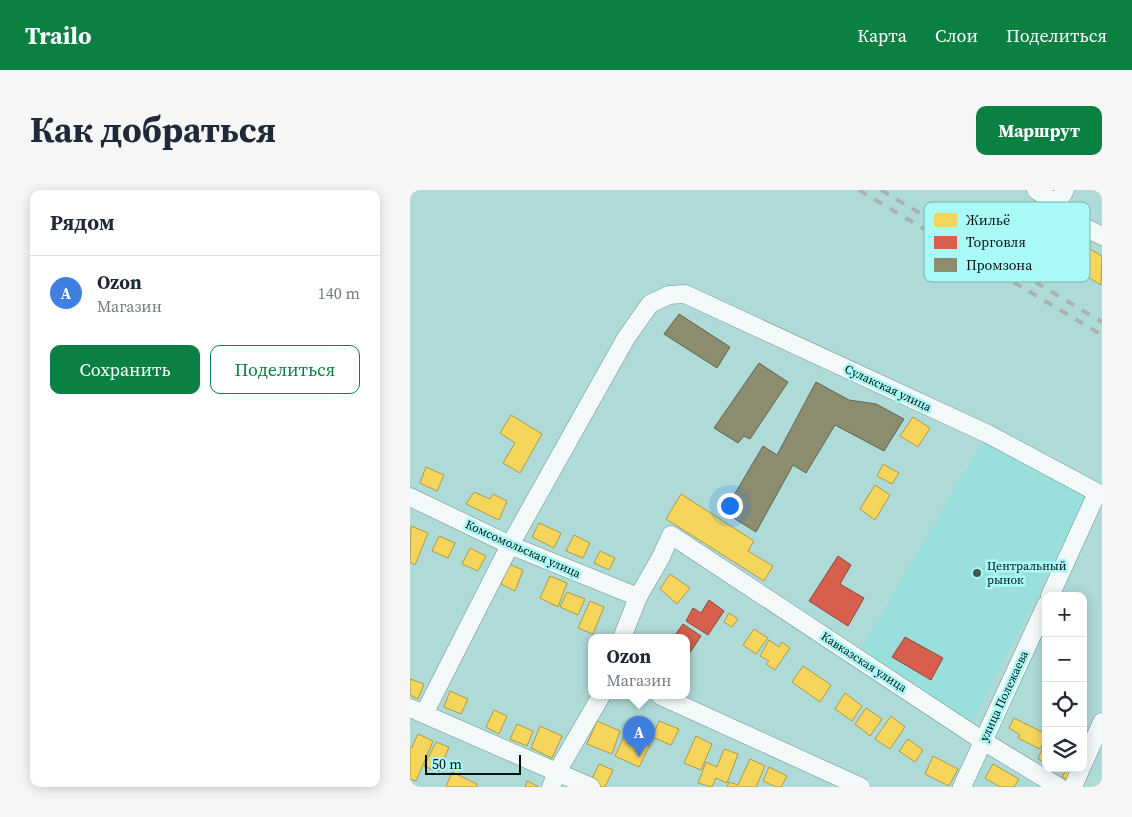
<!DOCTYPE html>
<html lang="ru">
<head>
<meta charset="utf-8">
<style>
  :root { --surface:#fff; --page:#f6f6f7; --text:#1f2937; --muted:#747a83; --line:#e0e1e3; --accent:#0b8043 }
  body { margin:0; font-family:"Source Serif 4",serif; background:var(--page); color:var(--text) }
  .controls { position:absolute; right:15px; bottom:15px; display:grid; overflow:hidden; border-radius:10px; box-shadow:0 2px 12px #0003 }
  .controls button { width:45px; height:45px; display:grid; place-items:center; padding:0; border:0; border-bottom:1px solid var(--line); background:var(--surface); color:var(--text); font:25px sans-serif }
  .scale { position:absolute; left:15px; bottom:12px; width:96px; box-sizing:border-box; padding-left:5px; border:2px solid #001010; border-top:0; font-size:14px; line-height:18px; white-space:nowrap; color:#001010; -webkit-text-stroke:4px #a9f9f6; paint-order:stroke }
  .you { position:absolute; left:319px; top:315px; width:18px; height:18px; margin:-12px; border:4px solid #fff; border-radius:50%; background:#1a73e8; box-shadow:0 0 0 8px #1a73e833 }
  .badge { display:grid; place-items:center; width:32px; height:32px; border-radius:50%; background:var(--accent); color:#fff; font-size:16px; font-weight:700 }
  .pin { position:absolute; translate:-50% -41px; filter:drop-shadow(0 1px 2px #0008) }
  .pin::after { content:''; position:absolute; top:26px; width:18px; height:15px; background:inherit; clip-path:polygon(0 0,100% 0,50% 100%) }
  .popup { position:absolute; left:178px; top:444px; width:102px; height:65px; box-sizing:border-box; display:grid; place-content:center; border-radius:10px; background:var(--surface); filter:drop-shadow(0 1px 4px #0005); font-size:16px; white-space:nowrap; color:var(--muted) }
  .popup b { font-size:19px; color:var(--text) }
  .popup::after { content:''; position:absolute; left:50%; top:100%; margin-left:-10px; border:10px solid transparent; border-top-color:var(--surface) }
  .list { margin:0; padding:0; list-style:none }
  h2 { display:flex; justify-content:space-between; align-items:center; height:65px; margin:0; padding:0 20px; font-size:21px }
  h2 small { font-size:16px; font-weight:400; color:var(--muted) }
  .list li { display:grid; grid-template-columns:32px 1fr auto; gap:15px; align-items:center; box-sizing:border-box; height:75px; padding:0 20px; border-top:1px solid var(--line) }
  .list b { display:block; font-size:19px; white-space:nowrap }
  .list p { margin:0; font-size:16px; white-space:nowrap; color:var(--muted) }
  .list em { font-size:16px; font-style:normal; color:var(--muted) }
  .actions { display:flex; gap:10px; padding:15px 20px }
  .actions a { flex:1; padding:11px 0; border:1px solid var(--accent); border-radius:10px; text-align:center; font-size:18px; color:var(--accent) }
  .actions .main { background:var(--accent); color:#fff }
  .icon { flex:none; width:28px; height:28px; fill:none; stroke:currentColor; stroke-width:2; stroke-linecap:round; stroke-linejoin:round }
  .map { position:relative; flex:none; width:692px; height:597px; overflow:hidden; border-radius:10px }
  header { display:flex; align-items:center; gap:30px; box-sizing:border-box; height:70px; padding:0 25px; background:var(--accent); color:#fff }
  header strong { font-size:24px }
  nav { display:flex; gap:28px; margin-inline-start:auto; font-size:18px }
  .intro { display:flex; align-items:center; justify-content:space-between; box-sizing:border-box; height:120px; padding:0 30px }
  h1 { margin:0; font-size:35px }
  .button { padding:12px 22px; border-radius:10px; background:var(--accent); color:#fff; font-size:18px; font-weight:700 }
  main { display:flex; gap:30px; padding:0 30px }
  aside { flex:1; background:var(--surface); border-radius:10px; box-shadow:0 2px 12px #0003 }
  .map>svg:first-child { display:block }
  .built { fill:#99e0dd }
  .homes { fill:#f6d55c; stroke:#ac9a45 }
  .shops { fill:#d6604d; stroke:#96483b }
  .industry { fill:#8c8c6e; stroke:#626752 }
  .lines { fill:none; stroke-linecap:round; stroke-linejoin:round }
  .minor-casing { stroke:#6c918f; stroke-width:19 }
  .minor { stroke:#f3f9f9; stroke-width:18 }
  .rail { stroke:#a9b2b2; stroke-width:4; stroke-dasharray:9 9; stroke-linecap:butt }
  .poi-dot { fill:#3d5756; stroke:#a9f9f6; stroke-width:2 }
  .labels { text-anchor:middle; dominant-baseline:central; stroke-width:5; stroke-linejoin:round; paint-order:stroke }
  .street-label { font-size:12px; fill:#001010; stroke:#a9f9f6 }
  .poi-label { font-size:12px; fill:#001010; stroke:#a9f9f6; text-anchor:start }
  .key { fill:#a9f9f6; stroke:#76b3b1; stroke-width:1 }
  .key-label { font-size:14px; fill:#001010 }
</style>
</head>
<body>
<header>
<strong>Trailo</strong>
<nav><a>Карта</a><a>Слои</a><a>Поделиться</a></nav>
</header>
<div class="intro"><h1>Как добраться</h1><a class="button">Маршрут</a></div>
<main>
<aside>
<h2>Рядом<small></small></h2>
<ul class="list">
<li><span class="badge" style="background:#3f7fe0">A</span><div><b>Ozon</b><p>Магазин</p></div><em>140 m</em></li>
</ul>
<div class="actions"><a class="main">Сохранить</a><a>Поделиться</a></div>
</aside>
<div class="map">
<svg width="692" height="597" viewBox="0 0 692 597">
  <rect width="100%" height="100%" fill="#aedad8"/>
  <path class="built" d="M 573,251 L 679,305 L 561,533 L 450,461 Z"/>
  <g class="homes">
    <path d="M 639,35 L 692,66 L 691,95 L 626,56 Z"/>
    <path d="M 101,225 L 132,244 L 110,283 L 93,273 L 105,253 L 90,243 Z"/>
    <path d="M 503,227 L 520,238 L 508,257 L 490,246 Z"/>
    <path d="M 473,274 L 489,283 L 482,294 L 467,286 Z"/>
    <path d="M 16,277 L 34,285 L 27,301 L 10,293 Z"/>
    <path d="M 465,295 L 480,305 L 465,330 L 450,319 Z"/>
    <path d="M 64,302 L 80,309 L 83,304 L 97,311 L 89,330 L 56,314 Z"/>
    <path d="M 271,304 L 344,351 L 338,361 L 363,376 L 354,391 L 256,329 Z"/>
    <path d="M 129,333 L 151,343 L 144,358 L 122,347 Z"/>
    <path d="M 1,336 L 18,343 L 5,375 L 0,372 Z"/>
    <path d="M 164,345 L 180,353 L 173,368 L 156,361 Z"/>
    <path d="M 29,346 L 45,353 L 38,368 L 22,361 Z"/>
    <path d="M 60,358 L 76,366 L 68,381 L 52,374 Z"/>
    <path d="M 190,361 L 205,368 L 199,380 L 184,373 Z"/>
    <path d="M 99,374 L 113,380 L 105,401 L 91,394 Z"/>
    <path d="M 260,384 L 280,398 L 267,414 L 250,399 Z"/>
    <path d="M 140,386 L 157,393 L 148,417 L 130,408 Z"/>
    <path d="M 157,402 L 175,409 L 168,425 L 150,417 Z"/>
    <path d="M 180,411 L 194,417 L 183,444 L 168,438 Z"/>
    <path d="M 319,423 L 328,429 L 322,437 L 314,432 Z"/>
    <path d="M 344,439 L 358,448 L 346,464 L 333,455 Z"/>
    <path d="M 359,450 L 369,457 L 372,452 L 380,458 L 365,480 L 356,474 L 359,471 L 350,466 Z"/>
    <path d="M 393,476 L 421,495 L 410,512 L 382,492 Z"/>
    <path d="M 0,489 L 14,494 L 8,509 L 0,505 Z"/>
    <path d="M 40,501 L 58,509 L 51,524 L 34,517 Z"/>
    <path d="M 435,503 L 452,516 L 442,531 L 425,519 Z"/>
    <path d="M 456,518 L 472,529 L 460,546 L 445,534 Z"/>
    <path d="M 84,520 L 97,526 L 89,544 L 76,537 Z"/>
    <path d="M 481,526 L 495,537 L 480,559 L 465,549 Z"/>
    <path d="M 604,528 L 636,544 L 636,548 L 630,559 L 608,548 L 610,545 L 599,538 Z"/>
    <path d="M 187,531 L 210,541 L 202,564 L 177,554 Z"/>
    <path d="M 249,531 L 269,539 L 261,555 L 242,547 Z"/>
    <path d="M 107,534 L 123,541 L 117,556 L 100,549 Z"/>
    <path d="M 130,536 L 152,546 L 142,568 L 121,558 Z"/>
    <path d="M 8,544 L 23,551 L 6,591 L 0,589 L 0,557 L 2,557 Z"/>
    <path d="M 215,544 L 240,555 L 229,577 L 205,566 Z"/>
    <path d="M 286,546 L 302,554 L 291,580 L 274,573 Z"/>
    <path d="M 498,549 L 513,560 L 505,572 L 489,561 Z"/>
    <path d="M 26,552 L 39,557 L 28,582 L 14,576 Z"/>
    <path d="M 633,557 L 636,558 L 636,573 L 628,569 Z"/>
    <path d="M 314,559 L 328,564 L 317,593 L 306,588 L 302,597 L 288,593 L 296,572 L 307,577 Z"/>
    <path d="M 523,566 L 548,579 L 539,596 L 515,584 Z"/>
    <path d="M 340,569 L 355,576 L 346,597 L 317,597 L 319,592 L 328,595 Z"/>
    <path d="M 189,574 L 203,580 L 195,597 L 190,597 L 180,593 Z"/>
    <path d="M 583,574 L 609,589 L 604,597 L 590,597 L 575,588 Z"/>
    <path d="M 359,577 L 377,586 L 371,597 L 366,597 L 353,591 Z"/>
    <path d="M 647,578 L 667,578 L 661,592 L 652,587 L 655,582 Z"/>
    <path d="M 42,582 L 67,594 L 66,597 L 36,597 Z"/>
    <path d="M 117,591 L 129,597 L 115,597 Z"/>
  </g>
  <g class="shops">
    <path d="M 428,366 L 441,375 L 430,394 L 454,408 L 438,436 L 399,411 Z"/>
    <path d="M 299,410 L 314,421 L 298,445 L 276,431 L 283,418 L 291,423 Z"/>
    <path d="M 273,434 L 291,446 L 279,464 L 276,462 L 276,448 L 263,448 Z"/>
    <path d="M 495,447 L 533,468 L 521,490 L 482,467 Z"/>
  </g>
  <g class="industry">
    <path d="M 269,124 L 320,157 L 307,178 L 254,144 Z"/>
    <path d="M 349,173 L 378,192 L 340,249 L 334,246 L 328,253 L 304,238 Z"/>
    <path d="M 406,192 L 439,210 L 466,214 L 494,229 L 474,261 L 425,235 L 396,283 L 383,275 L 346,342 L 314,322 L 353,256 L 367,265 Z"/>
  </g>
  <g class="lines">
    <g class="minor-casing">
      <g id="minor">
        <path d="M 626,0 L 647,14 L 655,0"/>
        <path d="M 647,14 L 670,35 L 692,46"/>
        <path d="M 0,307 L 100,355 L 228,407"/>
        <path d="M 640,406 L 687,303"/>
        <path d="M 212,448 L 228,407 L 250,369 L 261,345 L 573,551 L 649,597"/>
        <path d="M 251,506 L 451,597"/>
        <path d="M 0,518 L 181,597"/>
        <path d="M 14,524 L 100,355 L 216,148 L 240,114 L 259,105 L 275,104 L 578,244 L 692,305"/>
        <path d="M 673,574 L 692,532"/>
        <path d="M 141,597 L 147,582 L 191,506"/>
        <path d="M 552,597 L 636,415"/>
        <path d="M 663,597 L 671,578"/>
      </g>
    </g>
    <use href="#minor" class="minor"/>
    <g class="rail">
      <path d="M 449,0 L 692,145"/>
      <path d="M 471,0 L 692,132"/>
    </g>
  </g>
  <circle class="poi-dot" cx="567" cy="383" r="5"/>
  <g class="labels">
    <g class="street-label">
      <text transform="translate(478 198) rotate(25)">Сулакская улица</text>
      <text transform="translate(113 359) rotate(24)">Комсомольская улица</text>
      <text transform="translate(454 472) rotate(33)">Кавказская улица</text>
      <text transform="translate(594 506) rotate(-65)">улица Полежаева</text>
    </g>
    <g class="poi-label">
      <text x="577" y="376">Центральный<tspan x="577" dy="14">рынок</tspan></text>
    </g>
  </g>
  <rect x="514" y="12" width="166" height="80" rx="8" class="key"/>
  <rect x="524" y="23" width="23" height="14" fill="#f6d55c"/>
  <rect x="524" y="46" width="23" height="13" fill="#d6604d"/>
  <rect x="524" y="68" width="23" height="14" fill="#8c8c6e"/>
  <g class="key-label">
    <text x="556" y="35">Жильё</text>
    <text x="556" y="57">Торговля</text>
    <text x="556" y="80">Промзона</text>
  </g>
</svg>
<div class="controls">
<button>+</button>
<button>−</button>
<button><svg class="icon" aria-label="locate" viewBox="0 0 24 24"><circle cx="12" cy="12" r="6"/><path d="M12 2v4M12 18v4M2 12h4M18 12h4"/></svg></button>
<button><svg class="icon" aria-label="layers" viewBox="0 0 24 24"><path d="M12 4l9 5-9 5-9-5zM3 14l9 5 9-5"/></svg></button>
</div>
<div class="scale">50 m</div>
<div class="you"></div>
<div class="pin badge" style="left:229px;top:567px;background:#3f7fe0">A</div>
<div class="popup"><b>Ozon</b>Магазин</div>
</div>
</main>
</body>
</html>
